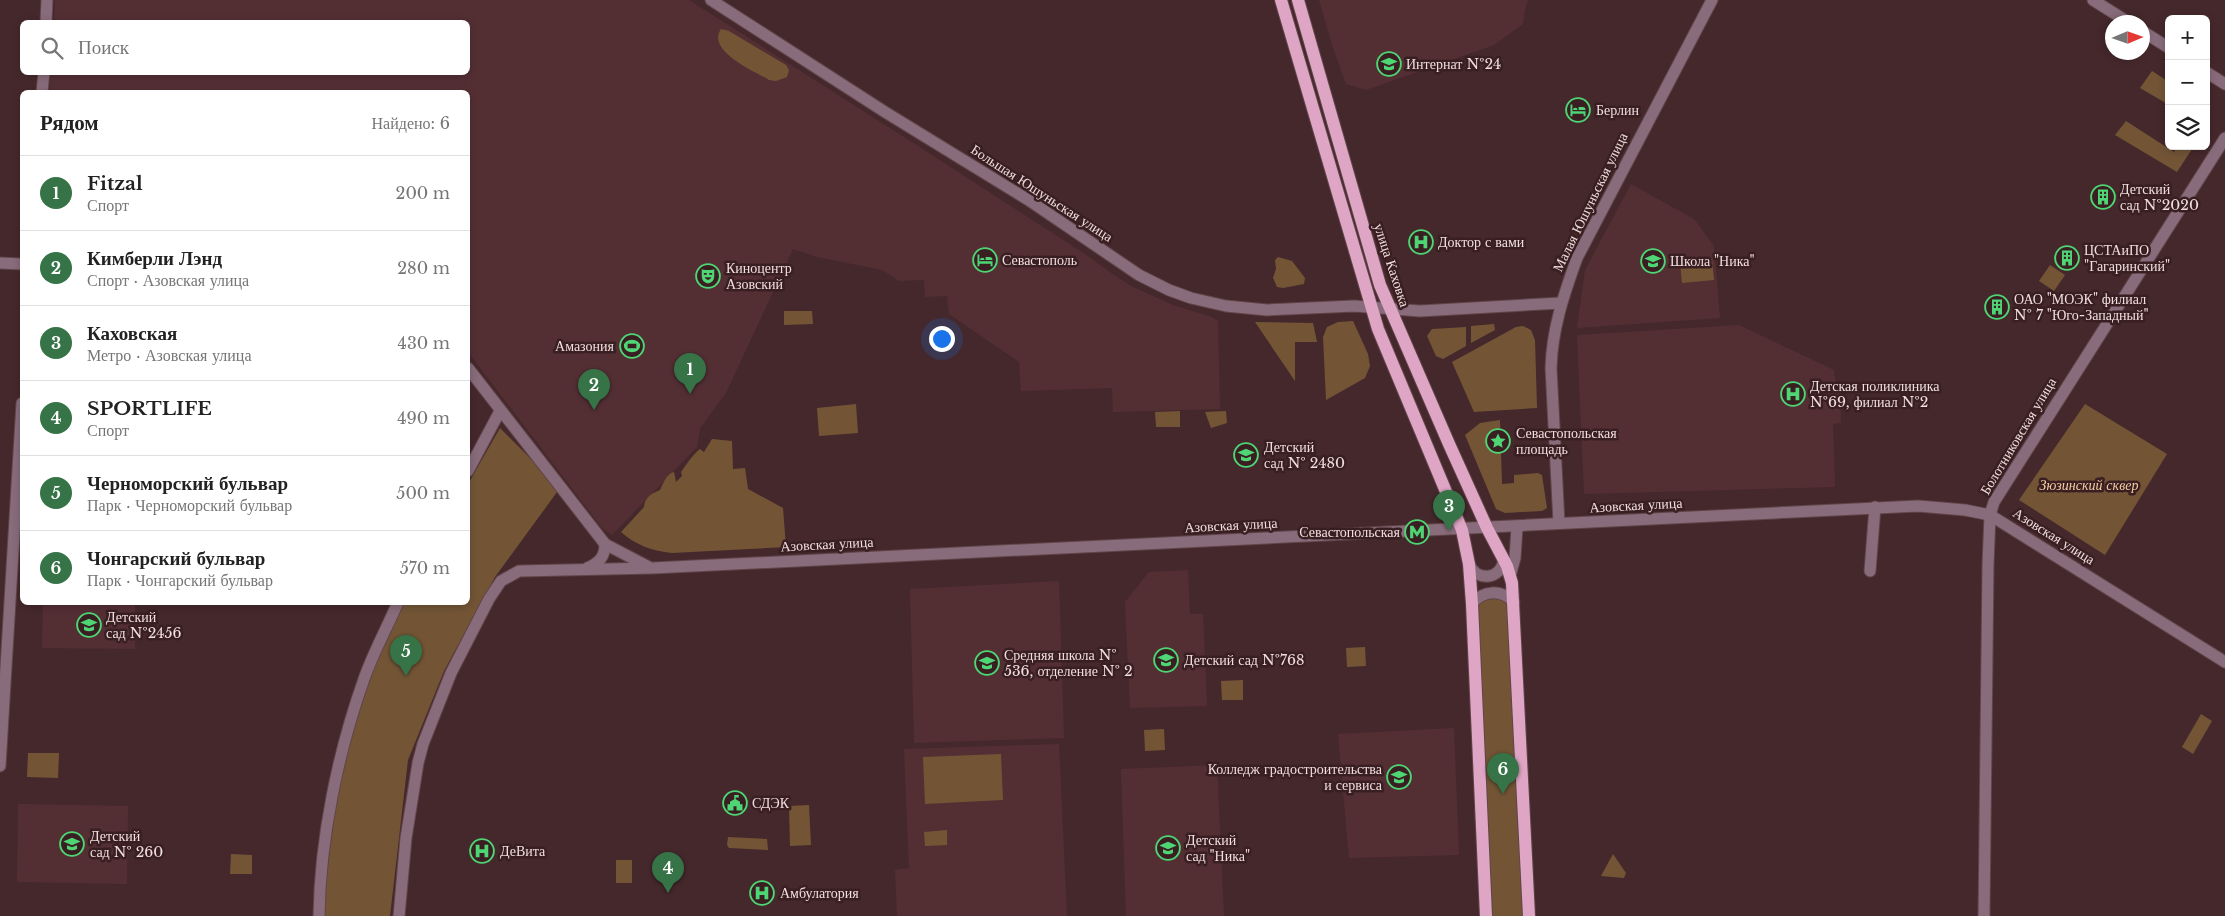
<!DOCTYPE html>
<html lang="ru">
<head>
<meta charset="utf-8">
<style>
  :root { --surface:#fff; --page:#f2f2f2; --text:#222; --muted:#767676; --line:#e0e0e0; --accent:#367347 }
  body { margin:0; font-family:"Libre Baskerville",serif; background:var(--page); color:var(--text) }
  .controls { position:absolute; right:15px; top:15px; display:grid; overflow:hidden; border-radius:8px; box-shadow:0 2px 8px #0003 }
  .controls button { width:45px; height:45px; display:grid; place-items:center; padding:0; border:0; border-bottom:1px solid var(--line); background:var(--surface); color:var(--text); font:25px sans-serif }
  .compass { position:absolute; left:2105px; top:15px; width:45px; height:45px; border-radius:50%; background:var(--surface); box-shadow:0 2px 8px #0003; rotate:88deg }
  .you { position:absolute; left:941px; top:338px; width:18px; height:18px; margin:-12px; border:4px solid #fff; border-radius:50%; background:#1a73e8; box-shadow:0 0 0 8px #1a73e833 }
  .badge { display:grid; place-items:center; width:32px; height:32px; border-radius:50%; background:var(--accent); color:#fff; font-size:16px; font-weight:700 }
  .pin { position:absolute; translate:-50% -41px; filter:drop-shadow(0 1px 2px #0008) }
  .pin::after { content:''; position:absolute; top:26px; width:18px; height:15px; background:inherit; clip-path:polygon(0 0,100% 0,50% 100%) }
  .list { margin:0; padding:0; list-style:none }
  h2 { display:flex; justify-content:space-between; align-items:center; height:65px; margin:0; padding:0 20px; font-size:21px }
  h2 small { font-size:16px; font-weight:400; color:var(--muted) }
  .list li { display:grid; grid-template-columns:32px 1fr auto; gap:15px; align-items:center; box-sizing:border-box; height:75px; padding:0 20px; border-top:1px solid var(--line) }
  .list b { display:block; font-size:19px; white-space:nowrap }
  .list p { margin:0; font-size:16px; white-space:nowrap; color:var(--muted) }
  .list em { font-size:16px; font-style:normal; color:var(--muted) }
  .icon { flex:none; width:28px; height:28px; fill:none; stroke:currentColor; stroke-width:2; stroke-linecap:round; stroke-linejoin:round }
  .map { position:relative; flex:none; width:2225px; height:916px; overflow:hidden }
  .search { position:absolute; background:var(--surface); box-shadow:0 2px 8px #0003; left:20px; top:20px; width:450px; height:55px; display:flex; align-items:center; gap:12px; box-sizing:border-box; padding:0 18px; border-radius:8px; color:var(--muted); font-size:19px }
  .panel { position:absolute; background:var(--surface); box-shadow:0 2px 8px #0003; left:20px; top:90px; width:450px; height:515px; border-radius:8px }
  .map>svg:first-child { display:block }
  .built { fill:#532f34 }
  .green { fill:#735536 }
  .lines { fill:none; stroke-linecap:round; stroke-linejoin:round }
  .minor-casing { stroke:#614549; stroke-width:13 }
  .major-casing { stroke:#614549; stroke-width:14 }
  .minor { stroke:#886c7b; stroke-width:11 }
  .major { stroke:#dea5c4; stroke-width:12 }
  .labels { text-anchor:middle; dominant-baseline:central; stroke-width:5; stroke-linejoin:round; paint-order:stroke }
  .poi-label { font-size:14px; fill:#f1dedf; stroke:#3a1f22; text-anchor:start }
  .street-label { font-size:14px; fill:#f1dedf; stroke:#3a1f22 }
  .park-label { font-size:14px; font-style:italic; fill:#f6cda2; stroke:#3a1f22 }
</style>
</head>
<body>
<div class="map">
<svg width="2225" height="916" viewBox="0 0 2225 916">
  <rect width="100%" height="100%" fill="#45282c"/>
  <g class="built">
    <path d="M 55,0 L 689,0 L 918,146 L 1085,254 L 1114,275 L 1131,286 L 1173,305 L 1212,317 L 1218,321 L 1220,409 L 1113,412 L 1112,388 L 1021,391 L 1019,362 L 949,314 L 947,296 L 925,297 L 924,280 L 899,281 L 882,270 L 817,257 L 793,249 L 726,393 L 700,428 L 697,447 L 612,535 L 602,528 L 468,352 L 468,92 L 49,92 L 51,72 L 468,72 L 468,22 L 54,22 Z"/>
    <path d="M 1319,0 L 1528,0 L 1525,9 L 1523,24 L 1494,45 L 1366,90 L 1346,84 L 1332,45 Z"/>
    <path d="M 1631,184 L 1694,219 L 1714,246 L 1720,318 L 1577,328 L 1585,270 Z"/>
    <path d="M 1739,325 L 1834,370 L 1835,380 L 1840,386 L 1841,423 L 1833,424 L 1835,487 L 1584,494 L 1577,335 Z"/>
    <path d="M 1188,570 L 1190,614 L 1203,614 L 1207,706 L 1130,708 L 1125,602 L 1149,572 Z"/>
    <path d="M 1059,581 L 1064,738 L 914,743 L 910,589 Z"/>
    <path d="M 43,603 L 135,603 L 135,649 L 42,648 Z"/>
    <path d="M 1454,728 L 1459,855 L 1349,858 L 1338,734 Z"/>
    <path d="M 1059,744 L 1067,916 L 897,916 L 895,870 L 909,868 L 904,749 Z"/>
    <path d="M 1217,765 L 1224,916 L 1126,916 L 1121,769 Z"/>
    <path d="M 18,804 L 128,806 L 127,884 L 17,882 Z"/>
  </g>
  <g class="green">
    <path d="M 721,29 L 729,31 L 786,65 L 789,70 L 787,77 L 776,81 L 769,80 C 754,71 706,51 721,29 Z"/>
    <path d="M 2152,71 L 2169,82 L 2169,105 L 2140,88 Z"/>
    <path d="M 2126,121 L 2174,152 L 2178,146 L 2194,146 L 2177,172 L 2115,135 Z"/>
    <path d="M 1278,257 L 1292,261 L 1305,278 L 1304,284 L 1283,288 L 1277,287 L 1273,278 L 1276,269 L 1275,260 Z"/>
    <path d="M 1712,259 L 1714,280 L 1682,283 L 1680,262 Z"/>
    <path d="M 2050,265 L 2065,275 L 2054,291 L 2039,281 Z"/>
    <path d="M 784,311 L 812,311 L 813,324 L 784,325 Z"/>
    <path d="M 1353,321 L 1368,354 L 1370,366 L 1365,378 L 1326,400 L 1323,337 L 1327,327 L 1338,322 Z"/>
    <path d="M 1255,322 L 1313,323 L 1317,342 L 1295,342 L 1295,381 Z"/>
    <path d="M 1494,324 L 1495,330 L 1471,343 L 1471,326 Z"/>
    <path d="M 1523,326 L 1531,330 L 1535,340 L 1537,408 L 1474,412 L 1452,362 L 1516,327 Z"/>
    <path d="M 1466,327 L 1466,346 L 1443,359 L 1436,356 L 1427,336 L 1432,329 Z"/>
    <path d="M 856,404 L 858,433 L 819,436 L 817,408 Z"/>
    <path d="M 2085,404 L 2167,454 L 2105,555 L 2019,500 Z"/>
    <path d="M 1180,411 L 1180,427 L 1156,427 L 1155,412 Z"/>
    <path d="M 1226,411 L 1227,423 L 1211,428 L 1205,412 Z"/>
    <path d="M 1500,420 L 1502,484 L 1514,483 L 1514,475 L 1538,473 L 1542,475 L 1547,508 L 1542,511 L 1505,513 L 1496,509 L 1465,435 L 1480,423 Z"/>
    <path d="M 500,428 L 560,488 L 495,577 L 444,671 L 408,760 L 390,916 L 323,916 L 324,894 L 339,781 L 368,680 L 402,603 L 468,602 L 468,484 Z"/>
    <path d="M 712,439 L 732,441 L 733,469 L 745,468 L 748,489 L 783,508 L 786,547 L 672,553 C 653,551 635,545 621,532 L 644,507 C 644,498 652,493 660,490 C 663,484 666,474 674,472 L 676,482 L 682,476 L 681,472 C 685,466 694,453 700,449 L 704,452 Z"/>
    <path d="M 1502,596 L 1512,604 L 1526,916 L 1492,916 L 1478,606 L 1487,597 Z"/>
    <path d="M 1365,647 L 1366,666 L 1347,667 L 1346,648 Z"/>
    <path d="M 1243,680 L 1243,700 L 1222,700 L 1221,681 Z"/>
    <path d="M 2201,714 L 2212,721 L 2193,754 L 2182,747 Z"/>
    <path d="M 1164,729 L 1165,750 L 1145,751 L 1144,730 Z"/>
    <path d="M 28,753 L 59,753 L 58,778 L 27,777 Z"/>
    <path d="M 1001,754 L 1003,800 L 925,804 L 923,757 Z"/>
    <path d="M 809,805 L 811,845 L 790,846 L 789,806 Z"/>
    <path d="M 947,830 L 947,845 L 925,846 L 924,832 Z"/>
    <path d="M 728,837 L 767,839 L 768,850 L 729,848 L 727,845 Z"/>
    <path d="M 231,854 L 252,855 L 252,874 L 230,874 Z"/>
    <path d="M 1613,854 L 1626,873 L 1624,878 L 1601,876 Z"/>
    <rect x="616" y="860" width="16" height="23"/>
  </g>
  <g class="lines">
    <g class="minor-casing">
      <g id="minor">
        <path d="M 711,0 L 885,112 L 1030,201 L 1139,275 L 1169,290 L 1191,298 L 1226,306 L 1267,310 L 1354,306 L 1420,311 L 1561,303"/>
        <path d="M 2093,0 L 2128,22"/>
        <path d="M 46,22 L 47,0"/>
        <path d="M 2142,31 L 2169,48"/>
        <path d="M 2206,72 L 2225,84"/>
        <path d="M 42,92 L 44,72"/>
        <path d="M 0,263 L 22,264"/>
        <path d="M 468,368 L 605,544 L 649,567"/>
        <path d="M 468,471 L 500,411"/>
        <path d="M 1559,523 L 1551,368 C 1552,329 1564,294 1577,258 L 1712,0"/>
        <path d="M 1469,564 C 1477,582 1500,580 1504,560"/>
        <path d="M 587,568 C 599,563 605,557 605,544"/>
        <path d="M 1870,571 L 1875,507"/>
        <path d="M 1510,576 L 1515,558 L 1517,527"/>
        <path d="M 1472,604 C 1483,590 1501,589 1514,602"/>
        <path d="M 0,766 L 22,403"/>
        <path d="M 319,916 C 320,839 338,752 364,679 C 373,653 387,628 398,602"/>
        <path d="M 399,916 L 406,838 L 418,763 L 423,744 L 451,673 L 489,599 L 501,581 L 519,571 L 653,568 L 1918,506 L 1965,510 L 1990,515 L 2225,662"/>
        <path d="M 1984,916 L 1988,565 L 1990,515 L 1994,502 L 2225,138"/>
      </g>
    </g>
    <g class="major-casing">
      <g id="major">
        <path d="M 1281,0 L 1378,329 L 1462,530 L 1469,564 L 1472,604 L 1486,916"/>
        <path d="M 1298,0 L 1380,285 L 1449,444 L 1487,528 L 1507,566 L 1512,583 L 1529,916"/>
      </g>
    </g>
    <use href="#minor" class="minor"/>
    <use href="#major" class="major"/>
  </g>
  <defs>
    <g id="school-ring" transform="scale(1.25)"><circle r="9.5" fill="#3a1f22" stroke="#4ed675" stroke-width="1.5"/><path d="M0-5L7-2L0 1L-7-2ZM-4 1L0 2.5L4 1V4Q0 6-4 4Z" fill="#4ed675"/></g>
    <g id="hotel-ring" transform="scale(1.25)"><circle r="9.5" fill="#3a1f22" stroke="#4ed675" stroke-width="1.5"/><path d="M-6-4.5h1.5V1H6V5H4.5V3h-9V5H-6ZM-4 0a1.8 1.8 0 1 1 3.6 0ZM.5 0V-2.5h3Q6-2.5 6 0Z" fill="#4ed675"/></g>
    <g id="building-ring" transform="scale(1.25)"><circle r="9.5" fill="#3a1f22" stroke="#4ed675" stroke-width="1.5"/><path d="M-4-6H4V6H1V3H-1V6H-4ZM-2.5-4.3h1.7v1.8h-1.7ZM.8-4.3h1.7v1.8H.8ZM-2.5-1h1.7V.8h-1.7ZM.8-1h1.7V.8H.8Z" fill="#4ed675"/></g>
    <g id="hospital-ring" transform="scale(1.25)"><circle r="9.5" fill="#3a1f22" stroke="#4ed675" stroke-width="1.5"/><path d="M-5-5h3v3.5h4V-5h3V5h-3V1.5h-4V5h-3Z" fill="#4ed675"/></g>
    <g id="theatre-ring" transform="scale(1.25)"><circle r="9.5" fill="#3a1f22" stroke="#4ed675" stroke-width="1.5"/><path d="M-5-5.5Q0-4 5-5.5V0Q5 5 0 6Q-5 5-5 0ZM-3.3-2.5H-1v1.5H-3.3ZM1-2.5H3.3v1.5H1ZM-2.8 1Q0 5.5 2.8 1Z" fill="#4ed675"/></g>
    <g id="stadium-ring" transform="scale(1.25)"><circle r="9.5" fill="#3a1f22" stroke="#4ed675" stroke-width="1.5"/><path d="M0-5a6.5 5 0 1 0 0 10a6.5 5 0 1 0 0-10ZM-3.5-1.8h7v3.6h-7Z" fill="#4ed675"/></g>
    <g id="sight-ring" transform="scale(1.25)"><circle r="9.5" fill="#3a1f22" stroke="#4ed675" stroke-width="1.5"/><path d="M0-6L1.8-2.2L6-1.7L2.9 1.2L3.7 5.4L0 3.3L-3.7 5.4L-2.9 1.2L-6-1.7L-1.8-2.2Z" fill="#4ed675"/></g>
    <g id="metro-ring" transform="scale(1.25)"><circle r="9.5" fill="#3a1f22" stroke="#4ed675" stroke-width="1.5"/><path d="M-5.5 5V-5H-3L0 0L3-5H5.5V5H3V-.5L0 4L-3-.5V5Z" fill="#4ed675"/></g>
    <g id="university-ring" transform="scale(1.25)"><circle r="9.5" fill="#3a1f22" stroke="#4ed675" stroke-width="1.5"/><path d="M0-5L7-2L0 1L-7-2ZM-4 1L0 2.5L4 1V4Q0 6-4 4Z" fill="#4ed675"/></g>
    <g id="civic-ring" transform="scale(1.25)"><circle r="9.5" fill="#3a1f22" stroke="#4ed675" stroke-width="1.5"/><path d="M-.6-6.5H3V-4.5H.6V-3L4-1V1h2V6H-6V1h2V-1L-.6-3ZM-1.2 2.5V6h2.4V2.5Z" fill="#4ed675"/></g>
  </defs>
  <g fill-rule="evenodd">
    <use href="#school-ring" x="1389" y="64"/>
    <use href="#hotel-ring" x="1578" y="110"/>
    <use href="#building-ring" x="2103" y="197"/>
    <use href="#hospital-ring" x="1421" y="242"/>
    <use href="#building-ring" x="2067" y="258"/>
    <use href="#hotel-ring" x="985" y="260"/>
    <use href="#school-ring" x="1653" y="261"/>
    <use href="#theatre-ring" x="708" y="276"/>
    <use href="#building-ring" x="1997" y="307"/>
    <use href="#stadium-ring" x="632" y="346"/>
    <use href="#hospital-ring" x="1793" y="394"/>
    <use href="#sight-ring" x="1498" y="441"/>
    <use href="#school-ring" x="1246" y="455"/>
    <use href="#metro-ring" x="1417" y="532"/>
    <use href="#school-ring" x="89" y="625"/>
    <use href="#school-ring" x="1166" y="660"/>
    <use href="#school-ring" x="987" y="663"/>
    <use href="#university-ring" x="1399" y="777"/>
    <use href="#civic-ring" x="735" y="803"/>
    <use href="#school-ring" x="72" y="844"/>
    <use href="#school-ring" x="1168" y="848"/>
    <use href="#hospital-ring" x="482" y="851"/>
    <use href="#hospital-ring" x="762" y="893"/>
  </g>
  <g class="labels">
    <g class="poi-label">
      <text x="1406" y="64">Интернат №24</text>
      <text x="1596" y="110">Берлин</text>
      <text x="2120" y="189">Детский<tspan x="2120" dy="16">сад №2020</tspan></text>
      <text x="1438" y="242">Доктор с вами</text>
      <text x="2084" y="250">ЦСТАиПО<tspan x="2084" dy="16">"Гагаринский"</tspan></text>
      <text x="1002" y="260">Севастополь</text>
      <text x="1670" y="261">Школа "Ника"</text>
      <text x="726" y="268">Киноцентр<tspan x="726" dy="16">Азовский</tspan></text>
      <text x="2014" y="299">ОАО "МОЭК" филиал<tspan x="2014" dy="16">№ 7 "Юго-Западный"</tspan></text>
      <text x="614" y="346" text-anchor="end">Амазония</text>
      <text x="1810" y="386">Детская поликлиника<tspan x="1810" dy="16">№69, филиал №2</tspan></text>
      <text x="1516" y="433">Севастопольская<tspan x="1516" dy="16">площадь</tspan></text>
      <text x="1264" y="447">Детский<tspan x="1264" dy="16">сад № 2480</tspan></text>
      <text x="1400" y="532" text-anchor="end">Севастопольская</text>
      <text x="106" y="617">Детский<tspan x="106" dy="16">сад №2456</tspan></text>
      <text x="1004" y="655">Средняя школа №<tspan x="1004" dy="16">536, отделение № 2</tspan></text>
      <text x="1184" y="660">Детский сад №768</text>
      <text x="1382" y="769" text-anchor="end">Колледж градостроительства<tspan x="1382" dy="16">и сервиса</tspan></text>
      <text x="752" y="803">СДЭК</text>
      <text x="90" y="836">Детский<tspan x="90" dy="16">сад № 260</tspan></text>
      <text x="1186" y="840">Детский<tspan x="1186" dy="16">сад "Ника"</tspan></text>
      <text x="500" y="851">ДеВита</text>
      <text x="780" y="893">Амбулатория</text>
    </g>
    <g class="street-label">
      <text transform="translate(1042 193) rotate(33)">Большая Юшуньская улица</text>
      <text transform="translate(1590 202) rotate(-64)">Малая Юшуньская улица</text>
      <text transform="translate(1392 265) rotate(72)">улица Каховка</text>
      <text transform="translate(2018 436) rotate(-59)">Болотниковская улица</text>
      <text transform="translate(1636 505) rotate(-3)">Азовская улица</text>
      <text transform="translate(1231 525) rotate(-3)">Азовская улица</text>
      <text transform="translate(2054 536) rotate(32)">Азовская улица</text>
      <text transform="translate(827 544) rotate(-3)">Азовская улица</text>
    </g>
    <g class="park-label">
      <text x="2089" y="485">Зюзинский сквер</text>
    </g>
  </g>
</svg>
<div class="controls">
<button>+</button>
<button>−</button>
<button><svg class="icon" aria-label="layers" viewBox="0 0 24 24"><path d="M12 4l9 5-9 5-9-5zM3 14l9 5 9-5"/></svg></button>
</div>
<svg class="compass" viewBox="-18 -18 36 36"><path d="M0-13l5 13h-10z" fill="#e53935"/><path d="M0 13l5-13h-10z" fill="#767676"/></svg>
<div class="you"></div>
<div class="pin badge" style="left:690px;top:394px">1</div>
<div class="pin badge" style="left:594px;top:410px">2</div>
<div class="pin badge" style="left:1449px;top:531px">3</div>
<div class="pin badge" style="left:668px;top:893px">4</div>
<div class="pin badge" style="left:406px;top:676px">5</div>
<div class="pin badge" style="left:1503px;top:794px">6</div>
<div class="search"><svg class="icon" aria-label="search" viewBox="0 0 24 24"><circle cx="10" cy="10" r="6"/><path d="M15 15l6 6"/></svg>Поиск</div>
<section class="panel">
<h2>Рядом<small>Найдено: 6</small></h2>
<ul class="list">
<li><span class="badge">1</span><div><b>Fitzal</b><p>Спорт</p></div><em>200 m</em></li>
<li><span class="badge">2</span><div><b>Кимберли Лэнд</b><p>Спорт · Азовская улица</p></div><em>280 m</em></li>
<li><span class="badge">3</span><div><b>Каховская</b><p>Метро · Азовская улица</p></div><em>430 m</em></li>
<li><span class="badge">4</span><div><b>SPORTLIFE</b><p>Спорт</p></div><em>490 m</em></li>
<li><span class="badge">5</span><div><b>Черноморский бульвар</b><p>Парк · Черноморский бульвар</p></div><em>500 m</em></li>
<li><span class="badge">6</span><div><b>Чонгарский бульвар</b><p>Парк · Чонгарский бульвар</p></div><em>570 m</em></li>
</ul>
</section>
</div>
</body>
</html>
